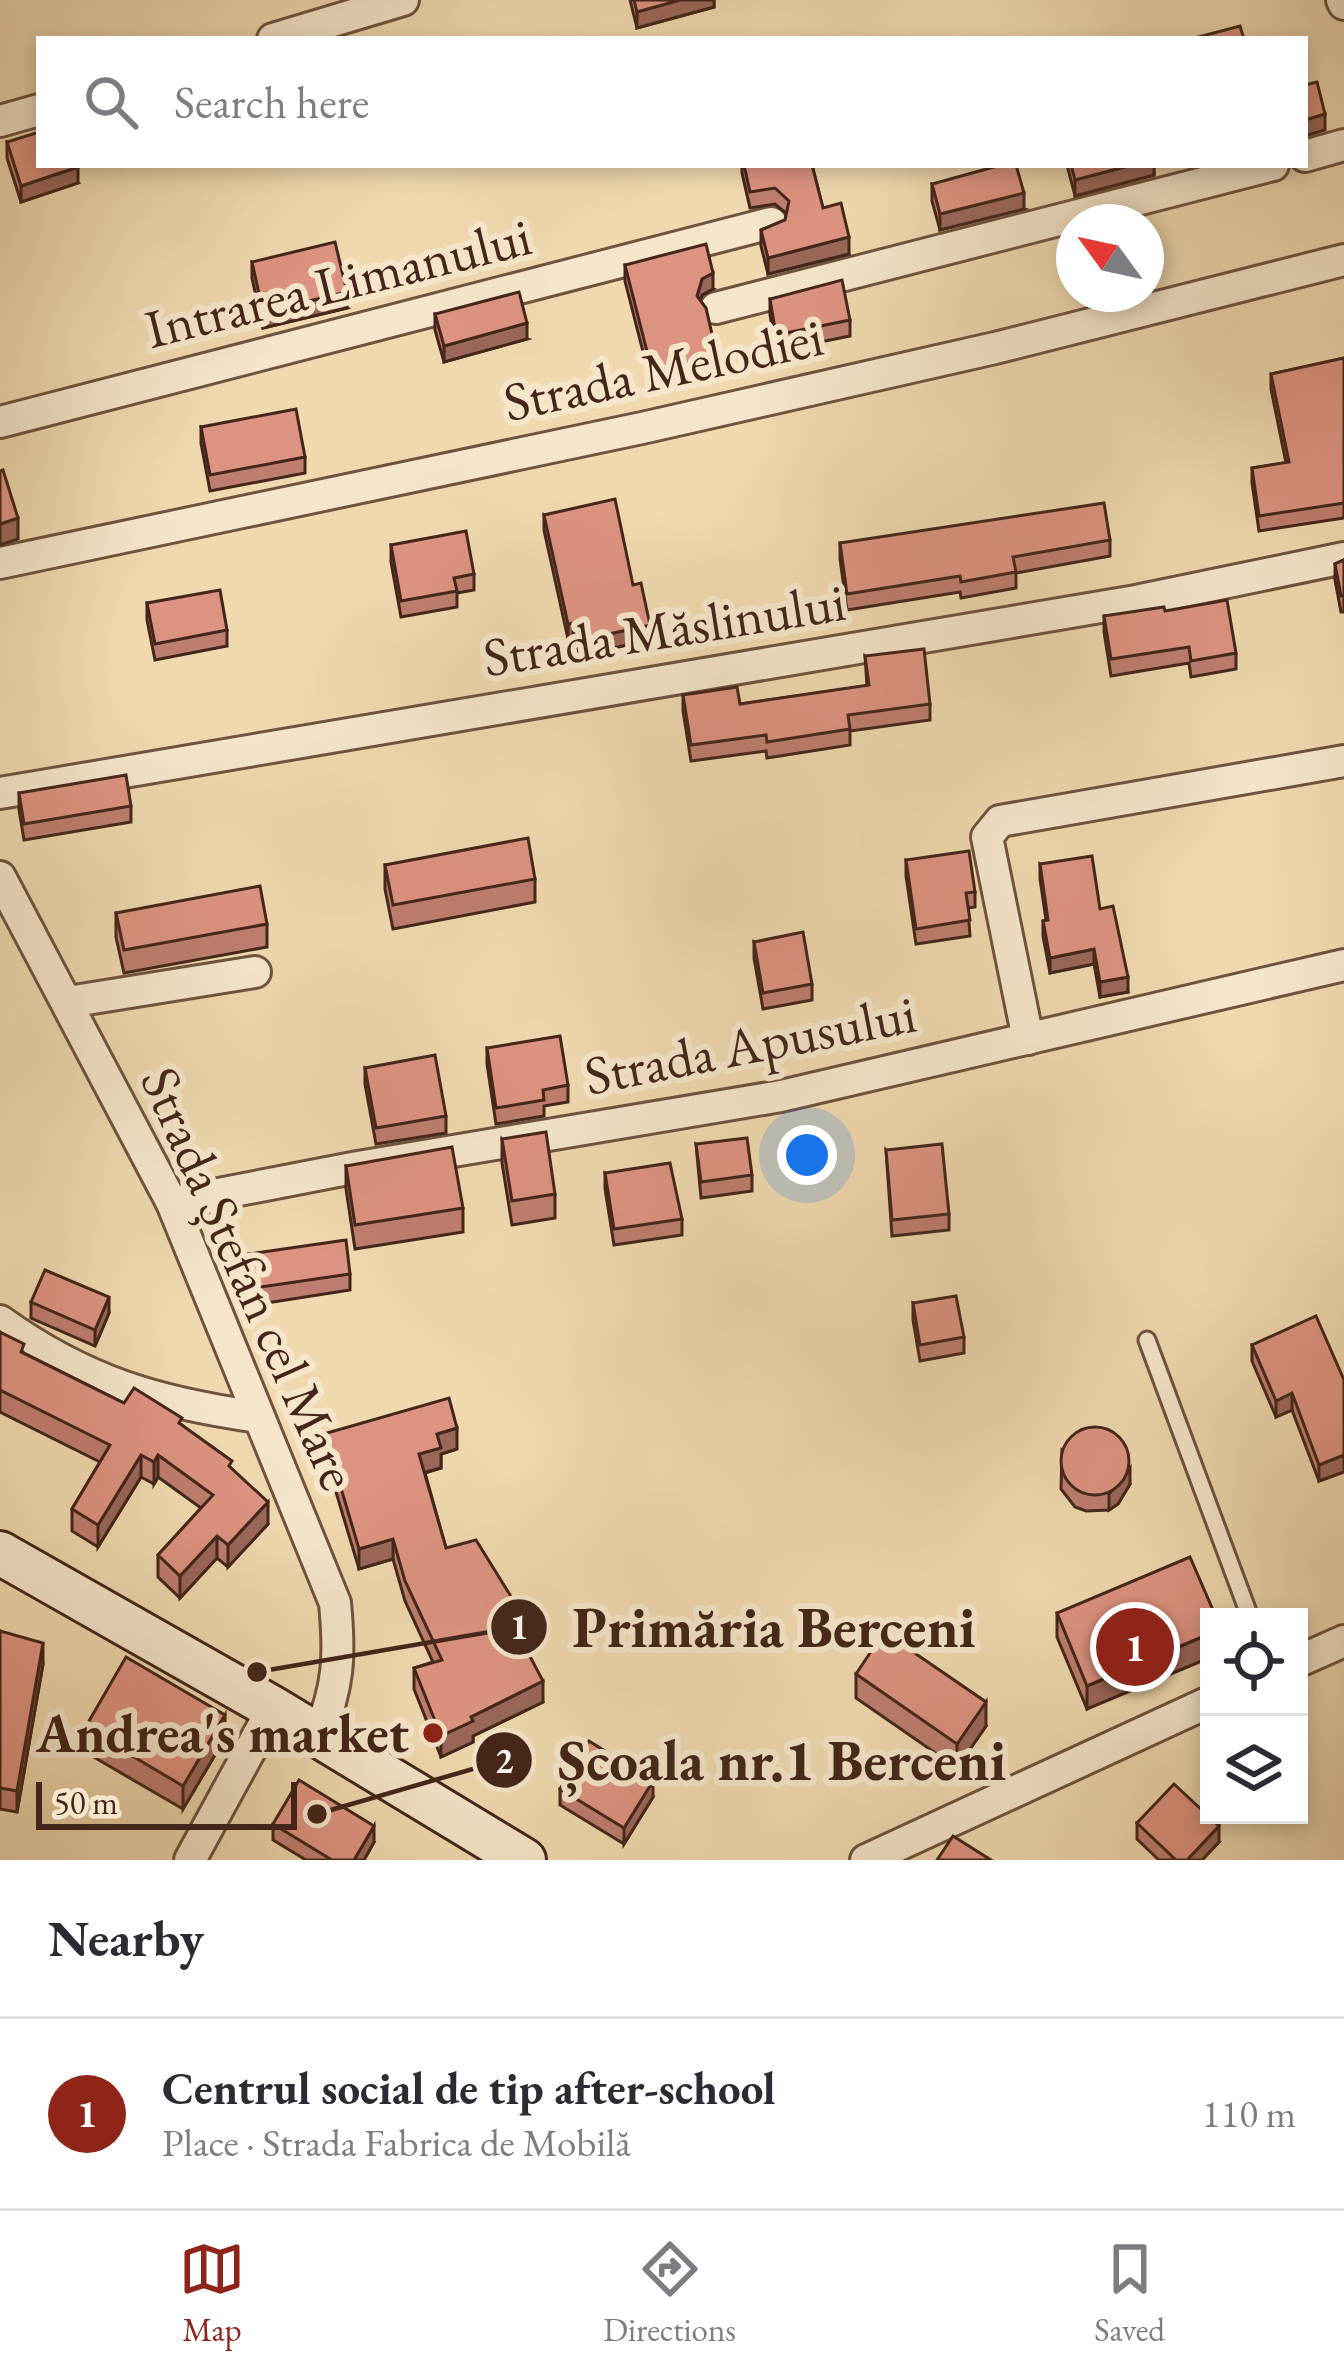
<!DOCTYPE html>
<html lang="en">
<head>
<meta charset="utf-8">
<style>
  :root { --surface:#fff; --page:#f2f2f3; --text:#2b2b33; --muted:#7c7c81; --line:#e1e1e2; --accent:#8f2418 }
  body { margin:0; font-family:"EB Garamond",serif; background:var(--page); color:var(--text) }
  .controls { position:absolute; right:36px; bottom:36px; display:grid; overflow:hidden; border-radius:0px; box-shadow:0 6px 18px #0003 }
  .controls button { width:108px; height:108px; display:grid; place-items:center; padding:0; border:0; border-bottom:3px solid var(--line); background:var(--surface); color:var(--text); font:60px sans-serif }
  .compass { position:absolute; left:1056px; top:204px; width:108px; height:108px; border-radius:50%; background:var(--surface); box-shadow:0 6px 18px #0003; rotate:303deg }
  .scale { position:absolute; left:36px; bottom:30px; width:261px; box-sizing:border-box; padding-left:12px; border:6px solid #44261a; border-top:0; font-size:33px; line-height:42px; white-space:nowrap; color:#44261a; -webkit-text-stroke:9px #f5e6cb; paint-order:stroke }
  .you { position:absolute; left:807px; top:1155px; width:42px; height:42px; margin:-30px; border:9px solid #fff; border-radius:50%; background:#1a73e8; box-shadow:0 0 0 18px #1a73e833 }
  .badge { display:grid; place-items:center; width:78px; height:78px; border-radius:50%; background:var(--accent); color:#fff; font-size:39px; font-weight:700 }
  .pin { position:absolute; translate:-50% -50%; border:6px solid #fff; box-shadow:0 3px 12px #0006 }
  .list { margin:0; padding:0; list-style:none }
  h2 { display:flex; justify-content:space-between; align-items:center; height:156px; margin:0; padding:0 48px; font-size:51px }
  h2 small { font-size:39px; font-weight:400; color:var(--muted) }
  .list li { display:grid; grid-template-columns:78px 1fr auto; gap:36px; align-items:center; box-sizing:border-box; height:192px; padding:0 48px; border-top:3px solid var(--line) }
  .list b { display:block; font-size:45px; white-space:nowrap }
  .list p { margin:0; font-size:39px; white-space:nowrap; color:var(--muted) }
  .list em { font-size:39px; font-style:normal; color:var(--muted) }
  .icon { flex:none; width:66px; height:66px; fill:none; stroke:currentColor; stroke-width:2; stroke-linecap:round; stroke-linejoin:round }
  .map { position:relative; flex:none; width:1344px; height:1860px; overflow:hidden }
  .search { position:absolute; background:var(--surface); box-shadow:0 6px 18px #0003; left:36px; right:36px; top:36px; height:132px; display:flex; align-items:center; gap:30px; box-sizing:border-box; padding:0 42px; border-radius:0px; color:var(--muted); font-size:45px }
  .sheet { height:348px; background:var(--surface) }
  nav { display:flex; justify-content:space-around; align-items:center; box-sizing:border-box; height:168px; border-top:3px solid var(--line); background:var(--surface); font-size:33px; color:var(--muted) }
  nav a { display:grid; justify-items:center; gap:6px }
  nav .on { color:var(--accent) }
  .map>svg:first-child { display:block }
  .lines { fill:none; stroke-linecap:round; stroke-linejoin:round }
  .service-casing { stroke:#6f533f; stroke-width:21 }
  .minor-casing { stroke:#6f533f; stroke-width:36 }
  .secondary-casing { stroke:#44261a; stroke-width:48 }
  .service { stroke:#f5e6cb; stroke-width:15 }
  .minor { stroke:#f5e6cb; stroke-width:30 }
  .secondary { stroke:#f5e6cb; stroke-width:42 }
  .wall { fill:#be7e6f; stroke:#44261a; stroke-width:3 }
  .shaded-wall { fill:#9b675a; stroke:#44261a; stroke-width:3 }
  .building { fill:#dd9381; stroke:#44261a; stroke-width:3 }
  .poi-dot { fill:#8f2418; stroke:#f5e6cb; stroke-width:4.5 }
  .labels { text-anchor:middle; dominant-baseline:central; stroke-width:12; stroke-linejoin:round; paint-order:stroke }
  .street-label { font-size:54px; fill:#44261a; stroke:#f5e6cb }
  .poi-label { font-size:54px; font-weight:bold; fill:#44261a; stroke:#f5e6cb; text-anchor:end }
  .leader { fill:none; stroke:#44261a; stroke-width:4.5 }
  .callout-dot { fill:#44261a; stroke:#f5e6cb; stroke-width:4.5 }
  .mark-label { font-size:36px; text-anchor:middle; font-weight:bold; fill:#fff }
  .callout-label { font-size:57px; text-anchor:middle; font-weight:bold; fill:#44261a; stroke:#f5e6cb; stroke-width:12; stroke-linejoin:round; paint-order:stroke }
</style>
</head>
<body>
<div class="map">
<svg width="1344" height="1860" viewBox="0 0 1344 1860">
  <rect width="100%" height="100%" fill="#f0d9af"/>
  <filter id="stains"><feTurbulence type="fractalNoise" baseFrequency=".00167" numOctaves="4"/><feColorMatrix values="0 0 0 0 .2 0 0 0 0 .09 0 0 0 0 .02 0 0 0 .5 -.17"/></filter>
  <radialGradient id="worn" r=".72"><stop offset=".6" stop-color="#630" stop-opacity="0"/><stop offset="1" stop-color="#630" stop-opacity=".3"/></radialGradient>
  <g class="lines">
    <g class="service-casing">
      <path id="service" d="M 1147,1340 L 1250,1617"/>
    </g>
    <g class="minor-casing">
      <g id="minor">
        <path d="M 1342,0 L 1344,4"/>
        <path d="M 273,39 L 403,0"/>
        <path d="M 0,121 L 39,110"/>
        <path d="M 1305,156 L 1344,145"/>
        <path d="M 716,308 L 1273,165"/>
        <path d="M 0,422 L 771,223"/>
        <path d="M 0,563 L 642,428 L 995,348 L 1344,260"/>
        <path d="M 0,793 L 1136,601 L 1344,558"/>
        <path d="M 0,877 L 172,1203 L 335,1603 C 340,1655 339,1687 318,1736"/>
        <path d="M 68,1002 L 255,972"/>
        <path d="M 1028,1039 L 987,837 L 1000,821 L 1344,761"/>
        <path d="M 172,1203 L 358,1167 L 781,1096 L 1344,965"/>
        <path d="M 0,1321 C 85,1382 158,1403 259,1417"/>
        <path d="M 1299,1661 L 1344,1641"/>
        <path d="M 190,1860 L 273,1708"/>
        <path d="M 866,1860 L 1209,1702"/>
      </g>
    </g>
    <g class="secondary-casing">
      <path id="secondary" d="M 0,1553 L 273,1708 L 524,1860"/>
    </g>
    <use href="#service" class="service"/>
    <use href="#minor" class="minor"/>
    <use href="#secondary" class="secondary"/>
  </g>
  <g class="wall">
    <path d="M 630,0 L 714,0 L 714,7 L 637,28 Z"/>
    <path d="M 7,142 L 78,183 L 21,202 L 7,158 Z"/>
    <path d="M 742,165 L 812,165 L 823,208 L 849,254 L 768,274 L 761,246 L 761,230 L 785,220 L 787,214 L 775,204 L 750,208 L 742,173 Z"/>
    <path d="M 1067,165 L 1154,165 L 1154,175 L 1075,196 Z"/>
    <path d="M 932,184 L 1024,209 L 940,230 L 932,201 Z"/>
    <path d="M 252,262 L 347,308 L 263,328 L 252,278 Z"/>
    <path d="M 625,265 L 713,289 L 702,295 L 700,300 L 717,372 L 652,387 L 625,281 Z"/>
    <path d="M 770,299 L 850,320 L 850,336 L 776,351 L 770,315 Z"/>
    <path d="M 435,314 L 527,339 L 444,362 L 435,330 Z"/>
    <path d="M 1344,358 L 1344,518 L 1259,531 L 1252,483 L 1252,468 L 1286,463 L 1271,389 L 1271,374 Z"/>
    <path d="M 201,427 L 305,457 L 305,473 L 210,491 L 201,443 Z"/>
    <path d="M 544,515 L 633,585 L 650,640 L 577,656 L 573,638 L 568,639 L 544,530 Z"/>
    <path d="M 1110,540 L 1110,556 L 1016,573 L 1016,588 L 961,598 L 960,592 L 847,610 L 840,559 L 840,543 Z"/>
    <path d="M 391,545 L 474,574 L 474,590 L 457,593 L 457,607 L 401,617 L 391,562 Z"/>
    <path d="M 1344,560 L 1344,612 L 1341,612 L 1335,580 L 1335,564 Z"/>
    <path d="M 147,603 L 227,630 L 227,646 L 155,660 L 147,620 Z"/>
    <path d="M 1165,611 L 1236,653 L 1236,669 L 1191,677 L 1189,663 L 1111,676 L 1104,632 L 1104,616 Z"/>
    <path d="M 865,656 L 930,704 L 930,720 L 850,731 L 850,745 L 767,758 L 766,751 L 691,761 L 683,711 L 683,695 L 740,704 L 867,686 Z"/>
    <path d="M 19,793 L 131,806 L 131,822 L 24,840 L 19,810 Z"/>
    <path d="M 906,860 L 975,892 L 975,907 L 968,908 L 970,936 L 916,944 L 906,876 Z"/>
    <path d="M 1040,864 L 1100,909 L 1128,992 L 1100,997 L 1094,964 L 1050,973 L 1043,936 L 1043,921 L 1046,920 L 1040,879 Z"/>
    <path d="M 385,865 L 535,879 L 535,902 L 393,929 L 385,889 Z"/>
    <path d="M 116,913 L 267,924 L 267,947 L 124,973 L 116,937 Z"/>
    <path d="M 754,942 L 812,984 L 812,1000 L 763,1009 L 754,958 Z"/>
    <path d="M 487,1048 L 568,1085 L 568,1102 L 544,1106 L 544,1116 L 496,1124 L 487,1064 Z"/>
    <path d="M 365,1068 L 446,1116 L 446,1133 L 376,1144 L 365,1084 Z"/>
    <path d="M 502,1139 L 555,1194 L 555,1218 L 512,1225 L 502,1163 Z"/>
    <path d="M 696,1144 L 752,1175 L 752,1191 L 701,1198 Z"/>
    <path d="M 886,1150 L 949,1214 L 949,1230 L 892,1236 Z"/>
    <path d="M 346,1166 L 463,1208 L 463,1232 L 355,1249 L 346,1189 Z"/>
    <path d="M 605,1173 L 682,1219 L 682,1235 L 614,1245 L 605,1189 Z"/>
    <path d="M 249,1254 L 350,1274 L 350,1290 L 254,1305 L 249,1271 Z"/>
    <path d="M 31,1302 L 109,1313 L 95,1346 L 31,1318 Z"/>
    <path d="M 913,1303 L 964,1337 L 964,1353 L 920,1361 L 913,1320 Z"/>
    <path d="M 0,1332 L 24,1353 L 124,1403 L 182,1425 L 232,1469 L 268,1524 L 228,1567 L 217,1558 L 180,1598 L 158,1577 L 158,1555 L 201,1508 L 158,1477 L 154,1484 L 141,1477 L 98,1547 L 72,1531 L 72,1509 L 100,1462 L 0,1412 Z"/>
    <path d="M 1252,1345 L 1344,1380 L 1344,1472 L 1319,1481 L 1292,1410 L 1276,1417 L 1252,1361 Z"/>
    <path d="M 320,1435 L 457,1449 L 441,1454 L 441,1468 L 425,1473 L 446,1548 L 528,1644 L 524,1646 L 543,1702 L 473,1736 L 473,1742 L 441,1757 L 414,1689 L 414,1668 L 433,1662 L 405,1601 L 393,1559 L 359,1569 L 333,1482 L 328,1483 L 320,1456 Z"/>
    <path d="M 1062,1450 L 1130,1484 L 1118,1504 L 1109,1510 L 1086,1511 L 1075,1507 L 1061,1489 Z"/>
    <path d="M 1057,1613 L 1216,1617 L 1087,1709 L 1057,1637 Z"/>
    <path d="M 0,1631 L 43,1664 L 17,1812 L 0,1809 Z"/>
    <path d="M 856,1674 L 986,1726 L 957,1768 L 856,1698 Z"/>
    <path d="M 85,1728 L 225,1738 L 183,1809 L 85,1752 Z"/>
    <path d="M 560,1789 L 653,1797 L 624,1844 L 560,1805 Z"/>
    <path d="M 1137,1823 L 1219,1842 L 1202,1860 L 1159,1860 L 1137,1839 Z"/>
    <path d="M 273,1824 L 374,1842 L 364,1860 L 306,1860 L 273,1840 Z"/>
  </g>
  <g class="shaded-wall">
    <path d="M 680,0 L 714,0 L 714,7 L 637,28 L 637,12 Z"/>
    <path d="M 1325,114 L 1325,130 L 1305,136 L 1305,120 Z"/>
    <path d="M 1132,165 L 1154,165 L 1154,175 L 1075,196 L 1075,180 Z"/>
    <path d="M 78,167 L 78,183 L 21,202 L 21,186 Z"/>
    <path d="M 1024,193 L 1024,209 L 940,230 L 940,214 Z"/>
    <path d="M 849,237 L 849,254 L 768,274 L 768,258 Z"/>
    <path d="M 713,273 L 713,289 L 702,295 L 697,312 L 697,296 L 702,279 Z"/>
    <path d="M 347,292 L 347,308 L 263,328 L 263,312 Z"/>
    <path d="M 527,323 L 527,339 L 444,362 L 444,346 Z"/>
    <path d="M 717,356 L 717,372 L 652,387 L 652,371 Z"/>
    <path d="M 18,518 L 18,539 L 0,545 L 0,524 Z"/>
    <path d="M 573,623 L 573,638 L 568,639 L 568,624 Z"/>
    <path d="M 650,625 L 650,640 L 577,656 L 577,641 Z"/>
    <path d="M 1094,949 L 1094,964 L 1050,973 L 1050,958 Z"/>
    <path d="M 1128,977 L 1128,992 L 1100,997 L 1100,982 Z"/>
    <path d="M 109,1297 L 109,1313 L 95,1346 L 95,1330 Z"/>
    <path d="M 1292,1393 L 1292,1410 L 1276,1417 L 1276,1401 Z"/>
    <path d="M 457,1428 L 457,1449 L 441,1454 L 441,1468 L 419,1474 L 419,1454 L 437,1434 Z"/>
    <path d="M 141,1455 L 141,1477 L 98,1547 L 98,1525 Z"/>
    <path d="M 158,1455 L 158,1477 L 154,1484 L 154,1462 Z"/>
    <path d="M 1344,1455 L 1344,1472 L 1319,1481 L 1319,1465 Z"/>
    <path d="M 333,1461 L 333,1482 L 328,1483 L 328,1463 Z"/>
    <path d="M 1130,1468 L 1130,1484 L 1118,1504 L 1109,1510 L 1109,1494 Z"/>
    <path d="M 268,1502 L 268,1524 L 228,1567 L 228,1545 Z"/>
    <path d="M 217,1536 L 217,1558 L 180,1598 L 180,1576 Z"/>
    <path d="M 393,1539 L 393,1559 L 359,1569 L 359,1549 Z"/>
    <path d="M 528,1624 L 528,1644 L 515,1649 L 515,1628 Z"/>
    <path d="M 1209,1634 L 1209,1658 L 1087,1709 L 1087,1686 Z"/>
    <path d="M 43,1643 L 43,1664 L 17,1812 L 17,1791 Z"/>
    <path d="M 543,1681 L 543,1702 L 473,1736 L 473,1742 L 441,1757 L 441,1736 L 471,1717 Z"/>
    <path d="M 986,1702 L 986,1726 L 957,1768 L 957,1744 Z"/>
    <path d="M 225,1715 L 225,1738 L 183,1809 L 183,1786 Z"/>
    <path d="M 653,1781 L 653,1797 L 624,1844 L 624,1828 Z"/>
    <path d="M 374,1826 L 374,1842 L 364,1860 L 354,1860 Z"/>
    <path d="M 1219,1826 L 1219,1842 L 1202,1860 L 1187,1860 Z"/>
  </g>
  <g class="building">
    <path d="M 634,0 L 680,0 L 637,12 Z"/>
    <path d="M 1240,26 L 1244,39 L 1191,39 Z"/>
    <path d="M 1317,82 L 1325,114 L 1305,120 L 1305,85 Z"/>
    <path d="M 39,132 L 39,165 L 77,165 L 78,167 L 21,186 L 7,142 Z"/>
    <path d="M 744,165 L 812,165 L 823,208 L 841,203 L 849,237 L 768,258 L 761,230 L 785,220 L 789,201 L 775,188 L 750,192 Z"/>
    <path d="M 1001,165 L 1016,165 L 1024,193 L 940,214 L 932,184 Z"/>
    <path d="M 1071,165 L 1132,165 L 1075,180 Z"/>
    <path d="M 335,242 L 347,292 L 263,312 L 252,262 Z"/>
    <path d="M 706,244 L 713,273 L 702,279 L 697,296 L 706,308 L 717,356 L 652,371 L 625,265 Z"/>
    <path d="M 842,280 L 850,320 L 776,335 L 770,299 Z"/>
    <path d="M 519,292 L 527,323 L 444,346 L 435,314 Z"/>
    <path d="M 1344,358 L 1344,503 L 1259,516 L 1252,468 L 1289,462 L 1271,374 Z"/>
    <path d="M 296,409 L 305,457 L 210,475 L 201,427 Z"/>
    <path d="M 3,470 L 18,518 L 0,524 L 0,471 Z"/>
    <path d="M 615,499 L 633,585 L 641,583 L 650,625 L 577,641 L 573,623 L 568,624 L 544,515 Z"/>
    <path d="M 1104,503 L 1110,540 L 1013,557 L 1016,572 L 961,582 L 960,576 L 847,594 L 840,543 Z"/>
    <path d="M 466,531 L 474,574 L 454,578 L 457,591 L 401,601 L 391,545 Z"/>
    <path d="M 1344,560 L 1344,595 L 1341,596 L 1335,564 Z"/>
    <path d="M 220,590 L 227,630 L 155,644 L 147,603 Z"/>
    <path d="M 1227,600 L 1236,653 L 1191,661 L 1189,647 L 1111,659 L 1104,616 L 1164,607 L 1165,611 Z"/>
    <path d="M 924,649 L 930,704 L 848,715 L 850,729 L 767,742 L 766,735 L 691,745 L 683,695 L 737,687 L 740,704 L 869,685 L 865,656 Z"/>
    <path d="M 126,775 L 131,806 L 24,824 L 19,793 Z"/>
    <path d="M 528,838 L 535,879 L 393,905 L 385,865 Z"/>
    <path d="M 969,851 L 975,892 L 966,893 L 970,920 L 916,929 L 906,860 Z"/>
    <path d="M 1092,856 L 1100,909 L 1113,906 L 1128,977 L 1100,982 L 1094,949 L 1050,958 L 1043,921 L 1048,920 L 1040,864 Z"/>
    <path d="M 260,886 L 267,924 L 124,950 L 116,913 Z"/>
    <path d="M 803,932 L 812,984 L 763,993 L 754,942 Z"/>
    <path d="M 560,1036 L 568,1085 L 543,1090 L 544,1100 L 496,1108 L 487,1048 Z"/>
    <path d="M 435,1055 L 446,1116 L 376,1128 L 365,1068 Z"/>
    <path d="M 546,1132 L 555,1194 L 512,1201 L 502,1139 Z"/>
    <path d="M 747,1138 L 752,1175 L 701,1182 L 696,1144 Z"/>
    <path d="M 942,1144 L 949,1214 L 892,1220 L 886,1150 Z"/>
    <path d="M 452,1147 L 463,1208 L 355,1225 L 346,1166 Z"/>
    <path d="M 670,1163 L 682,1219 L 614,1229 L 605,1173 Z"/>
    <path d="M 346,1240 L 350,1274 L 254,1288 L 249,1254 Z"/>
    <path d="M 45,1270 L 109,1297 L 95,1330 L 31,1302 Z"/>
    <path d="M 956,1296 L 964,1337 L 920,1345 L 913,1303 Z"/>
    <path d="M 1316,1316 L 1344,1380 L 1344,1455 L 1319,1465 L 1292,1393 L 1276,1401 L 1252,1345 Z"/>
    <path d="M 0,1332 L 24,1344 L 21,1352 L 124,1403 L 134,1388 L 182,1418 L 179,1423 L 232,1461 L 229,1466 L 268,1502 L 228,1545 L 217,1536 L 180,1576 L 158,1555 L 213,1495 L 158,1455 L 154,1462 L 141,1455 L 98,1525 L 72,1509 L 110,1445 L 0,1390 Z"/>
    <path d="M 449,1398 L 457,1428 L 437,1434 L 441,1448 L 419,1454 L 446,1548 L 476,1540 L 528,1624 L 515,1628 L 543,1681 L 471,1717 L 473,1721 L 441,1736 L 414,1668 L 442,1660 L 405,1581 L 393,1539 L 359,1549 L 333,1461 L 328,1463 L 320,1435 Z"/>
    <circle cx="1095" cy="1461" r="34"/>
    <path d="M 1190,1557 L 1216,1617 L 1209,1617 L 1209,1634 L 1087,1686 L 1057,1613 Z"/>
    <path d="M 0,1631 L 43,1643 L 17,1791 L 0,1788 Z"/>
    <path d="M 884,1632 L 986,1702 L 957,1744 L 856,1674 Z"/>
    <path d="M 126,1657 L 225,1715 L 183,1786 L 85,1728 Z"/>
    <path d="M 589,1741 L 653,1781 L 624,1828 L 560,1789 Z"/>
    <path d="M 299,1780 L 374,1826 L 354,1860 L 332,1860 L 273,1824 Z"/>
    <path d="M 1174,1784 L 1219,1826 L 1187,1860 L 1176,1860 L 1137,1823 Z"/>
    <path d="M 953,1836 L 991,1860 L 937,1860 Z"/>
  </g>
  <circle class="poi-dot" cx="433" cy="1733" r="12"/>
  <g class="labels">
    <g class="street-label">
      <text transform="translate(338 282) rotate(-14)">Intrarea Limanului</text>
      <text transform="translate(663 369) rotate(-12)">Strada Melodiei</text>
      <text transform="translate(664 629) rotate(-9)">Strada Măslinului</text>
      <text transform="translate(750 1044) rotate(-11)">Strada Apusului</text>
      <text transform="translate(250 1278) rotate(66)">Strada Ștefan cel Mare</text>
    </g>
    <g class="poi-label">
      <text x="409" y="1733">Andrea's market</text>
    </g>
  </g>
  <path class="leader" d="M257 1672L519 1627M317 1814L504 1760"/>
  <g class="callout-dot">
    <circle cx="257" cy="1672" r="12"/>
    <circle cx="317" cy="1814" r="12"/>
    <circle cx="519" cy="1627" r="30"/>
    <circle cx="504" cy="1760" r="30"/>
  </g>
  <g class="mark-label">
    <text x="519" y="1639">1</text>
    <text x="504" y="1773">2</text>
  </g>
  <g class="callout-label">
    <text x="774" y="1647">Primăria Berceni</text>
    <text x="782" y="1780">Școala nr.1 Berceni</text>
  </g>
  <rect width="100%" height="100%" filter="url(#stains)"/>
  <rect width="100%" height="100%" fill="url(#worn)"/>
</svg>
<div class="controls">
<button><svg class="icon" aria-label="locate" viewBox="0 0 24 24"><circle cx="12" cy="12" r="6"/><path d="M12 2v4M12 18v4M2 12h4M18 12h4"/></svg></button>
<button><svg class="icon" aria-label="layers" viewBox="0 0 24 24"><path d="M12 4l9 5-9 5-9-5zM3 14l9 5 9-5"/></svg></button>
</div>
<svg class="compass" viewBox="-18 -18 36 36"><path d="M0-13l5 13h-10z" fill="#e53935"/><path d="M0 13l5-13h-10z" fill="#7c7c81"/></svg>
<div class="scale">50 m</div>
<div class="you"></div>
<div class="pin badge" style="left:1135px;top:1647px">1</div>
<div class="search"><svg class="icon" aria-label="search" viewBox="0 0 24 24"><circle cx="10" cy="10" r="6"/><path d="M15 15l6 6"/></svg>Search here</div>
</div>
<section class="sheet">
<h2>Nearby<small></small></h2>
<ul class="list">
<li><span class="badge">1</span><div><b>Centrul social de tip after-school</b><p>Place · Strada Fabrica de Mobilă</p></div><em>110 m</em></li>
</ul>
</section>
<nav>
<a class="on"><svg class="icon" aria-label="map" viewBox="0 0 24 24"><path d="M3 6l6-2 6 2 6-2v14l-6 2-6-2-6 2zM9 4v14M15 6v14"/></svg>Map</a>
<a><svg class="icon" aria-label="directions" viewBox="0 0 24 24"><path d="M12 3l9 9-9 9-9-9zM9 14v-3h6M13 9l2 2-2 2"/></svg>Directions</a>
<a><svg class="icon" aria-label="saved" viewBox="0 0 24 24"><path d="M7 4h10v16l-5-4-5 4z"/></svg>Saved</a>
</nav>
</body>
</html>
